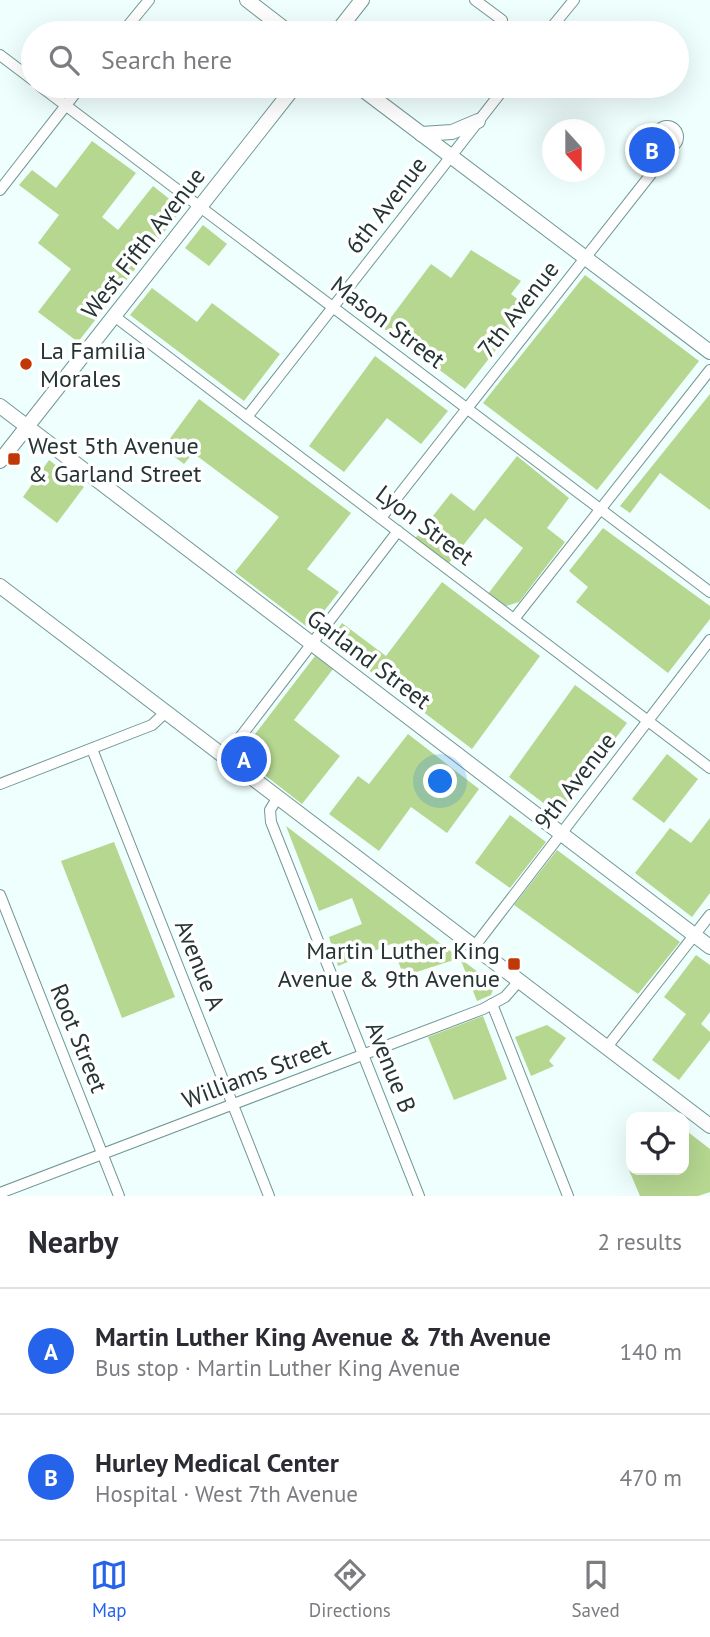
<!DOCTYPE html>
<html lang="en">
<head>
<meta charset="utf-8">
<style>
  :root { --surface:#fff; --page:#f2f2f3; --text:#2b2b33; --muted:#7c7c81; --line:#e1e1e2; --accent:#2563eb }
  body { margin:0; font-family:"PT Sans",sans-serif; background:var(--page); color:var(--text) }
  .controls { position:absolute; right:21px; bottom:21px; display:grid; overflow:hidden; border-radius:14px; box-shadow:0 7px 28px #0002 }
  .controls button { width:63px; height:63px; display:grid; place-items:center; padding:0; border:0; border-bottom:2px solid var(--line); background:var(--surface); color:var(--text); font:35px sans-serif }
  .compass { position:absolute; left:542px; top:119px; width:63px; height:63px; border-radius:50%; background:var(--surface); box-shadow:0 7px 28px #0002; rotate:159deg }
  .you { position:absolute; left:441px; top:782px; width:24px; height:24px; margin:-18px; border:5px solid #fff; border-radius:50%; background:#1a73e8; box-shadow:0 0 0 10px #1a73e833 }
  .badge { display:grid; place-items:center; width:46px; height:46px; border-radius:50%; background:var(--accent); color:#fff; font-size:23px; font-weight:700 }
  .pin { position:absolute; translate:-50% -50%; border:4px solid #fff; box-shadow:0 2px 7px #0006 }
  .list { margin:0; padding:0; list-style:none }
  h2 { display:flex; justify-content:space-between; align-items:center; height:91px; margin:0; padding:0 28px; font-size:30px }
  h2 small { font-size:23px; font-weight:400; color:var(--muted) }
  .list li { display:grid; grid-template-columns:46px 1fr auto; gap:21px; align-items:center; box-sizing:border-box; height:126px; padding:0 28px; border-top:2px solid var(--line) }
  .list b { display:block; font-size:26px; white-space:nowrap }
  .list p { margin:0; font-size:23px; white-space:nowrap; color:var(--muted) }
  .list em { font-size:23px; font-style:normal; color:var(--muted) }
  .icon { flex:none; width:38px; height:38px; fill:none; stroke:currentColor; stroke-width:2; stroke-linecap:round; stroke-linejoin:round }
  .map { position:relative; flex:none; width:710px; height:1196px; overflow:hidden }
  .search { position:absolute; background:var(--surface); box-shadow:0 7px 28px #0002; left:21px; right:21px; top:21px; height:77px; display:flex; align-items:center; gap:18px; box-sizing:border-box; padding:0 24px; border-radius:38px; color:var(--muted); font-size:26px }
  .sheet { height:343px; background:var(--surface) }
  nav { display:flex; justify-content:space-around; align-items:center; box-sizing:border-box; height:98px; border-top:2px solid var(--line); background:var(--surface); font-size:19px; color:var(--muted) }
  nav a { display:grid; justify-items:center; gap:4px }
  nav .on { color:var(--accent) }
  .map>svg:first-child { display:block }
  .green { fill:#b5d790 }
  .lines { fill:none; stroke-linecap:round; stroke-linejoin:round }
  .street-casing { stroke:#719896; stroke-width:12 }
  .secondary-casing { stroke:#719896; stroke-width:16 }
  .street { stroke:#fff; stroke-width:10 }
  .secondary { stroke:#fff; stroke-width:14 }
  .poi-dot { fill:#c03806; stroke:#fff; stroke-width:2.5 }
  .labels { text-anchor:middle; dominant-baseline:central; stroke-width:7; stroke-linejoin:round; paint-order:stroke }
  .street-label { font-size:24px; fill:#253534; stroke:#fff }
  .poi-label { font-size:24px; fill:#253534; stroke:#fff; text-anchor:start }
</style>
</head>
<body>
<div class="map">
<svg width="710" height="1196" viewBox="0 0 710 1196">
  <rect width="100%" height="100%" fill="#effffd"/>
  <g class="green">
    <path d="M 92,141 L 136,173 L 102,217 L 118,230 L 153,186 L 182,209 L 78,342 L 38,312 L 71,269 L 38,243 L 59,215 L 19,185 L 32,170 L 56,188 Z"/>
    <path d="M 203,225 L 227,244 L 209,266 L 185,248 Z"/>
    <path d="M 471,250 L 521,281 L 511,294 L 529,308 L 465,389 L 383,328 L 431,264 L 451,278 Z"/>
    <path d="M 585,275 L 699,361 L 597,490 L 483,403 Z"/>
    <path d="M 152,288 L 197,322 L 212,303 L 280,354 L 244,401 L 130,315 Z"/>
    <path d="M 375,356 L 448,411 L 421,444 L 387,418 L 344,472 L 309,446 Z"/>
    <path d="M 710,394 L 710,510 L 660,473 L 630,513 L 620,506 Z"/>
    <path d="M 199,399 L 351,513 L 307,569 L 339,592 L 310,629 L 235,572 L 279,517 L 193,453 L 184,464 L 163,448 Z"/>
    <path d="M 517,456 L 569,498 L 547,528 L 565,542 L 519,602 L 506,606 L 488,594 L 523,548 L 485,518 L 449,563 L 414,540 L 451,493 L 474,511 Z"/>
    <path d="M 49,460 L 84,487 L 57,523 L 23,497 Z"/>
    <path d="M 603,528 L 710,606 L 710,619 L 668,673 L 576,602 L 588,587 L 569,571 Z"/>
    <path d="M 442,582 L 540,656 L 472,749 L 330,641 L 342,623 L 386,656 Z"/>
    <path d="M 315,656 L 333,669 L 294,720 L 340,756 L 302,804 L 239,755 Z"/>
    <path d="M 575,685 L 627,723 L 558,814 L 509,777 Z"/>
    <path d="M 408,734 L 479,789 L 447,833 L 411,807 L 379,851 L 329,814 L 358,776 L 369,784 Z"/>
    <path d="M 667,754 L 698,779 L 664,823 L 632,799 Z"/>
    <path d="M 510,815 L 546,842 L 510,888 L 475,863 Z"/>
    <path d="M 710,818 L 710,893 L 692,917 L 635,873 L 670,828 L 691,843 Z"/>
    <path d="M 286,826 L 495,985 L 491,995 L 477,1001 L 460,958 L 404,976 L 391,944 L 338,966 L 329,937 L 362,924 L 352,898 L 319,911 Z"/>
    <path d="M 114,842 L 175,997 L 122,1018 L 61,861 Z"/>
    <path d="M 557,850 L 680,942 L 638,994 L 514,905 Z"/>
    <path d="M 696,955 L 710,965 L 710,1012 L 701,1024 L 710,1032 L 710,1040 L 679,1080 L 652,1060 L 686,1014 L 664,997 Z"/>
    <path d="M 483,1016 L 507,1079 L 454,1100 L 428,1037 Z"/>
    <path d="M 547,1025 L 566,1038 L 549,1061 L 554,1066 L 531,1076 L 515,1037 Z"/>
    <path d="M 684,1129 L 710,1149 L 710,1192 L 698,1196 L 640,1196 L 626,1163 L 631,1157 L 631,1170 L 684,1170 Z"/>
  </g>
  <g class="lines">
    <g class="street-casing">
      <g id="street">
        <path d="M 475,0 L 502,20"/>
        <path d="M 122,33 L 149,0"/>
        <path d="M 547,33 L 574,0"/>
        <path d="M 0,55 L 33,80"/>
        <path d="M 40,86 L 710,592"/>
        <circle cx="667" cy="137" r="11"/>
        <path d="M 0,190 L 81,86"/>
        <path d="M 114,316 L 710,768"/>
        <path d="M 247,417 L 506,86"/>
        <path d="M 381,518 L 666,155 L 668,148"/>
        <path d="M 514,619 L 710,370"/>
        <path d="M 92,749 L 269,1196"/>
        <path d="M 225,757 L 398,531"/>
        <path d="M 0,784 L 152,725 L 166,712"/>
        <path d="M 278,797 L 270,810 L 271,822 L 419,1196"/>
        <path d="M 0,895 L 119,1196"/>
        <path d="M 474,947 L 710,640"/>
        <path d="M 492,1004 L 568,1196"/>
        <path d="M 607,1047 L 710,915"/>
        <path d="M 0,1193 L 483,1009 L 505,997 L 519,981"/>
      </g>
    </g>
    <g class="secondary-casing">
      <g id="secondary">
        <path d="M 247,0 L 290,33"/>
        <path d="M 336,33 L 362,0"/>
        <path d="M 358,86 L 710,352"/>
        <path d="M 421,134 L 452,132 L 478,121"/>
        <path d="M 0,406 L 710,947"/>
        <path d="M 0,461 L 295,86"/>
        <path d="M 0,586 L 710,1126"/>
      </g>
    </g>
    <use href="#street" class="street"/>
    <use href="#secondary" class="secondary"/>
  </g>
  <g class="poi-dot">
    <circle cx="26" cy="364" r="7"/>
    <rect x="7" y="452" width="14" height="14" rx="3.5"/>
    <rect x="507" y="957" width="14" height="14" rx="3.5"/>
  </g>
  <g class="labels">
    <g class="street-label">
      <text transform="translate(386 205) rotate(-52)">6th Avenue</text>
      <text transform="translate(143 243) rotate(-52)">West Fifth Avenue</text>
      <text transform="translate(518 309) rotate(-52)">7th Avenue</text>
      <text transform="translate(388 322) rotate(37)">Mason Street</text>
      <text transform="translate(425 525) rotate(37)">Lyon Street</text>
      <text transform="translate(369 659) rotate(37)">Garland Street</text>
      <text transform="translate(575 781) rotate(-52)">9th Avenue</text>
      <text transform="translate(200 965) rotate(68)">Avenue A</text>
      <text transform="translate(79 1038) rotate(68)">Root Street</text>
      <text transform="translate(391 1067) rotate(68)">Avenue B</text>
      <text transform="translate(256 1073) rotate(-21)">Williams Street</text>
    </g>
    <g class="poi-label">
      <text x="40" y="350">La Familia<tspan x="40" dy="28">Morales</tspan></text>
      <text x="28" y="445">West 5th Avenue<tspan x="28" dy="28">&amp; Garland Street</tspan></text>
      <text x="500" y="950" text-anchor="end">Martin Luther King<tspan x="500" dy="28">Avenue &amp; 9th Avenue</tspan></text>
    </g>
  </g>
</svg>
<div class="controls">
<button><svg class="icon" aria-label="locate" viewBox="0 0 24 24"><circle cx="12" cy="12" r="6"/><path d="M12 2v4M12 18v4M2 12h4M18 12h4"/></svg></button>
</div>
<svg class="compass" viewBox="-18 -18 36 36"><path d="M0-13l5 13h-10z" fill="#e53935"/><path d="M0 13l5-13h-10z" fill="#7c7c81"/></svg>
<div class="you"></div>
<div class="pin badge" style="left:244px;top:759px">A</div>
<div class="pin badge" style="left:652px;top:150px">B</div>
<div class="search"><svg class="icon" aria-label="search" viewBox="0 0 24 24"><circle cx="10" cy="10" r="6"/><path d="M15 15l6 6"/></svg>Search here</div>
</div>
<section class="sheet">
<h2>Nearby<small>2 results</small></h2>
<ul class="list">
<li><span class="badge">A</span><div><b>Martin Luther King Avenue &amp; 7th Avenue</b><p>Bus stop · Martin Luther King Avenue</p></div><em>140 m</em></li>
<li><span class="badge">B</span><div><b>Hurley Medical Center</b><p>Hospital · West 7th Avenue</p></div><em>470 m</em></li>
</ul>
</section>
<nav>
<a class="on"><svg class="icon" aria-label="map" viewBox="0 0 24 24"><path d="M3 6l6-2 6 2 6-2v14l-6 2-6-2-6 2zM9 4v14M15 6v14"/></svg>Map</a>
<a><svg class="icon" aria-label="directions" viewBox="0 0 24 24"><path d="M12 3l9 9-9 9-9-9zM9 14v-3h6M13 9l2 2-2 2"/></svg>Directions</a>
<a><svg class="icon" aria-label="saved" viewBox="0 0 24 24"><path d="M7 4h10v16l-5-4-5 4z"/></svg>Saved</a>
</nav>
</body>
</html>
